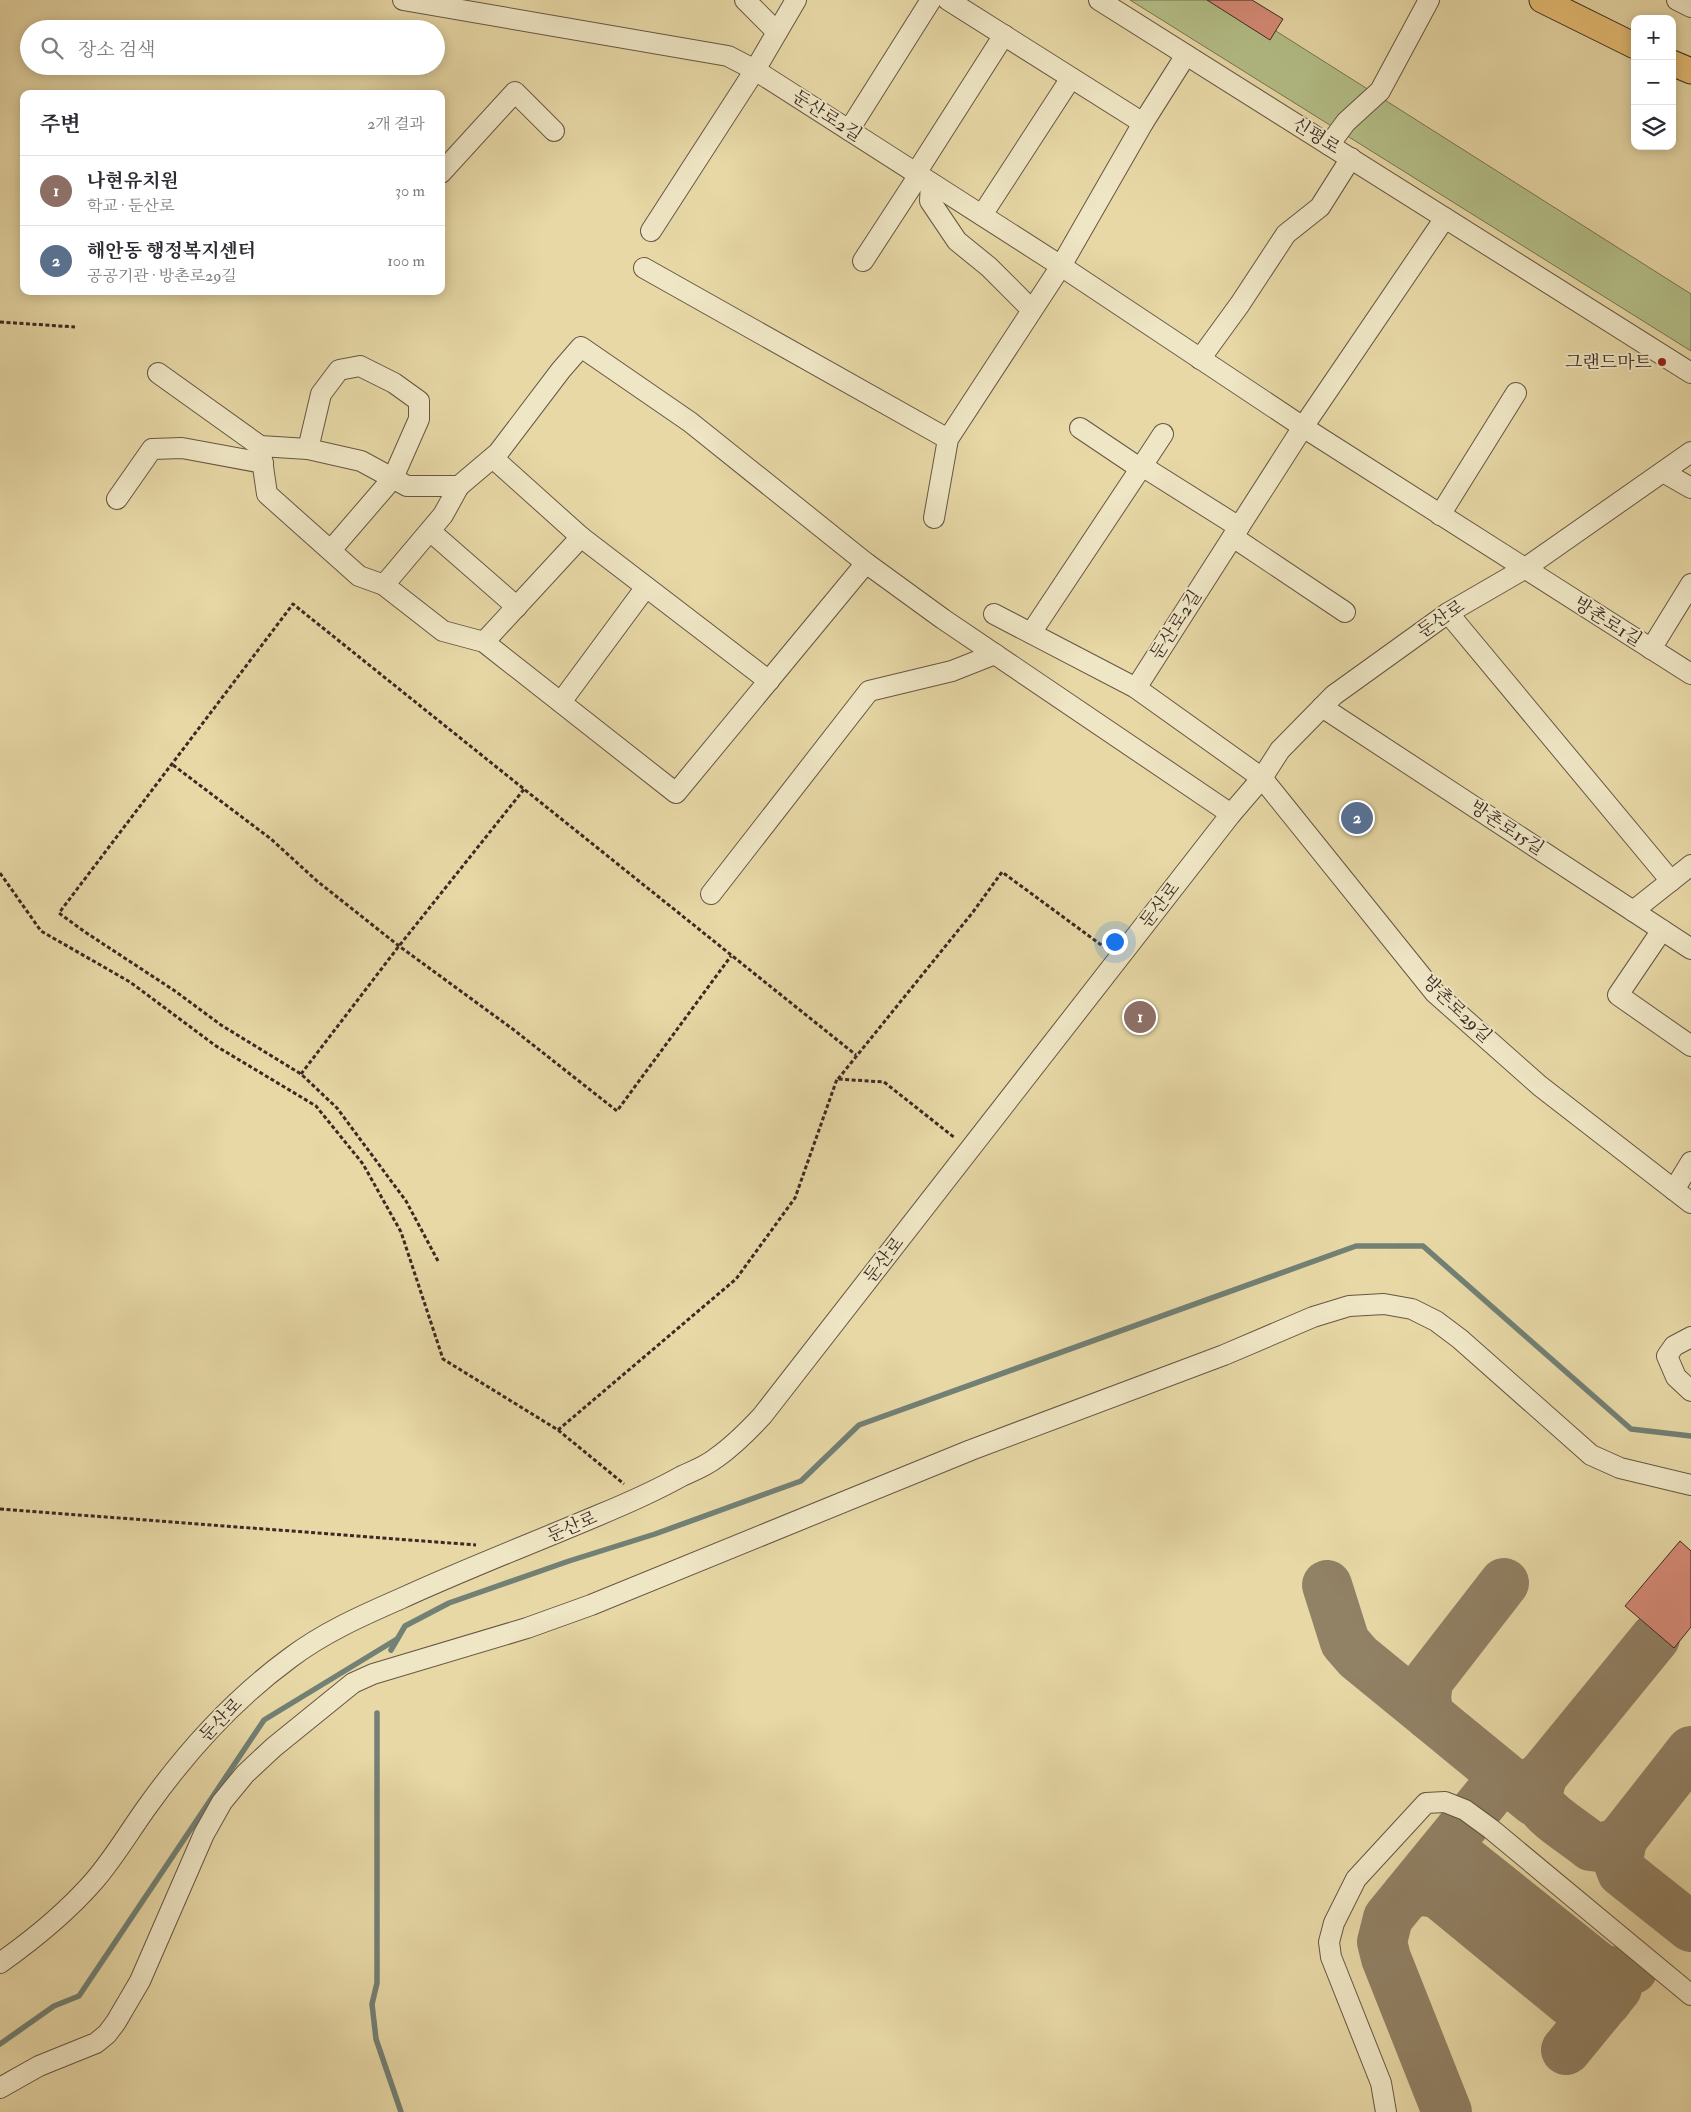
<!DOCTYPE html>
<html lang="ko">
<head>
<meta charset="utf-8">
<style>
  :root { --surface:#fff; --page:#f2f2f3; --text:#2b2b33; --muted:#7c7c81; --line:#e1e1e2; --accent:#8f2418 }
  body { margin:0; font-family:"IM FELL Double Pica","Noto Serif KR",serif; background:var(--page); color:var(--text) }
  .controls { position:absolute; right:15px; top:15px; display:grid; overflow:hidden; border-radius:10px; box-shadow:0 2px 12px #0003 }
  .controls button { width:45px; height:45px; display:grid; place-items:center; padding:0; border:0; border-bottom:1px solid var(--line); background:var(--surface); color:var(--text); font:25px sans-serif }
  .you { position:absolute; left:1114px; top:941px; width:18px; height:18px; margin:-12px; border:4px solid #fff; border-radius:50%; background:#1a73e8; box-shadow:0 0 0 8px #1a73e833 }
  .badge { display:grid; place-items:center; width:32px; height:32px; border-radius:50%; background:var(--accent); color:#fff; font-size:16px; font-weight:700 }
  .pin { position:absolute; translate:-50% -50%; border:2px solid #fff; box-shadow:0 1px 5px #0006 }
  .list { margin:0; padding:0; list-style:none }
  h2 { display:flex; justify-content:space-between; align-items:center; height:65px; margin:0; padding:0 20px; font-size:21px }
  h2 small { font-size:16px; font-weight:400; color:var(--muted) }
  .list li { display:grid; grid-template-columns:32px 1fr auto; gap:15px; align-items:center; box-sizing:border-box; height:70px; padding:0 20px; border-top:1px solid var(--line) }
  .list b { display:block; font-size:19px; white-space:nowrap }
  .list p { margin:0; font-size:16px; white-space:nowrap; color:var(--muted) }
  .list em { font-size:16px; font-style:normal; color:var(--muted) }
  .icon { flex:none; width:28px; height:28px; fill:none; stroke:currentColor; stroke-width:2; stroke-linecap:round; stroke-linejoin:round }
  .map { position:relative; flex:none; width:1691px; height:2112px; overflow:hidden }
  .search { position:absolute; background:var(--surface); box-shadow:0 2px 12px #0003; left:20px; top:20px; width:425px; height:55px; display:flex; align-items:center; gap:12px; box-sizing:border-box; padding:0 18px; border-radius:28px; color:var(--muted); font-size:19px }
  .panel { position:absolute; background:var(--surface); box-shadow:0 2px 12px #0003; left:20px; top:90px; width:425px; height:205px; border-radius:10px }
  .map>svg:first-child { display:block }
  .green { fill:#b4bf88; stroke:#787456 }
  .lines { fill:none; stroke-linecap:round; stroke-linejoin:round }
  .stream { stroke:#728075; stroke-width:5.5 }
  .taxiway { stroke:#918165; stroke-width:50 }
  .building { fill:#d68b78; stroke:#3b2a24 }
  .minor-casing { stroke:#665644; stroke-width:22 }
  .major-casing { stroke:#3b2a24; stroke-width:27 }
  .path { stroke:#3b2a24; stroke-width:3; stroke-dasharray:4 2.5; stroke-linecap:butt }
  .minor { stroke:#efe6c5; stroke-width:20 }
  .major { stroke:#e4bc73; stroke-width:25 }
  .poi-dot { fill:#8f2418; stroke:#efe6c5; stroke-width:2 }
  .labels { text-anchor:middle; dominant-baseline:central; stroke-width:4; stroke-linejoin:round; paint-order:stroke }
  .street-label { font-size:18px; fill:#3b2a24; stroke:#efe6c5 }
  .poi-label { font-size:18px; fill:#3b2a24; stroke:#efe6c5; text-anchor:end }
</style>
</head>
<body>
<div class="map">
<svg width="1691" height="2112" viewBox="0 0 1691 2112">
  <rect width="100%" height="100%" fill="#e7d8a6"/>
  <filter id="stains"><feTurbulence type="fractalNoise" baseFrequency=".004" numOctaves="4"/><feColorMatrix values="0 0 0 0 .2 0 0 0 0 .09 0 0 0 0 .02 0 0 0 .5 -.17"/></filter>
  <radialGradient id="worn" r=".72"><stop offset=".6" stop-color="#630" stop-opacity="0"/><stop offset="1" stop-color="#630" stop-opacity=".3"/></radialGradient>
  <path class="green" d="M 1130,0 L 1227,0 L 1691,294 L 1691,351 Z"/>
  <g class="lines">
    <g class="stream">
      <path d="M 391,1650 L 405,1626 L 449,1603 L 569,1561 L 655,1534 L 801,1481 L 859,1425 L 1356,1246 L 1423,1246 L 1631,1429 L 1691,1436"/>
      <path d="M 377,1713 L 377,1983 L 372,2004 L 376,2039 L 401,2112"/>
      <path d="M 0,2044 L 54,2006 L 79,1996 L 264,1720 L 397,1639"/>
    </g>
    <g class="taxiway">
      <path d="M 1504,1583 L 1428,1681 L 1426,1698 L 1429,1715 L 1534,1801"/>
      <path d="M 1327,1585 L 1345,1642 L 1358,1657 L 1429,1715"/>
      <path d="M 1543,1775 C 1539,1786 1536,1796 1542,1806 C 1546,1815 1582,1838 1591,1846 C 1604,1848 1611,1846 1622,1839 L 1691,1751"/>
      <path d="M 1622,1839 L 1618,1861 L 1622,1872 L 1691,1927"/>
      <path d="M 1439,1856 L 1451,1853 L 1463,1859 L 1602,1970 L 1618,1972 L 1633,1969"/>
      <path d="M 1407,1895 C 1419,1890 1427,1890 1440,1895 L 1574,2005 L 1594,2008 L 1607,2001"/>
      <path d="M 1566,2050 L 1617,1988"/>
      <path d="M 1447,2112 L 1386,1958 L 1382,1942 L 1388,1918 L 1490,1793 L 1499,1787 L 1533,1783 L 1543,1775 L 1655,1638"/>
    </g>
  </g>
  <g class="building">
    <path d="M 1207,0 L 1252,0 L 1283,19 L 1270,40 Z"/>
    <path d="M 1680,1541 L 1691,1551 L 1691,1627 L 1674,1648 L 1625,1606 Z"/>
  </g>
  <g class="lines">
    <g class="minor-casing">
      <g id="minor">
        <path d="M 403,0 L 728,56 L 755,70 L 1061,266 L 1303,427 L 1691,674"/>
        <path d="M 745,0 L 777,32"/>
        <path d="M 948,0 L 1143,123"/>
        <path d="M 1099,0 L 1691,373"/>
        <path d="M 1677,0 L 1691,7"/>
        <path d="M 849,130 L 931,0"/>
        <path d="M 1329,145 L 1346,122 L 1380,91 L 1429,0"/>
        <path d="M 441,173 L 515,92 L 554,131"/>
        <path d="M 916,173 L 1004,35"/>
        <path d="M 931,183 L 930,201 L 957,241 L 989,267 L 1032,310"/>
        <path d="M 982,215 L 1071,78"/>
        <path d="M 651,231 L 755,70 L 796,0"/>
        <path d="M 863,261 L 919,175"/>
        <path d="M 644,268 L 948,439"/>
        <path d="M 1200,359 L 1240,304 L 1286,234 L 1320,207 L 1351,158"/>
        <path d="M 158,373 L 260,446 L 308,449 L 361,461 L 407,486 L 459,486 L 498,453 L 561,370 L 581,347 L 690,422 L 866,563 L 943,619 L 1231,814"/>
        <path d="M 1080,428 L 1141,469"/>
        <path d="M 1163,434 L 1142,466 L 1239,527"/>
        <path d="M 260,446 L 267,494 L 359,576 L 384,585 L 443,631 L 484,642 L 676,793 L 866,563"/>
        <path d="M 308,449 L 321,394 L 339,370 L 360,366 L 394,383 L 419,401 L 419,419 L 393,478 L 331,550"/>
        <path d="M 1663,472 L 1691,488"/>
        <path d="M 117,499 L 152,449 L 182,448 L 263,463"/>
        <path d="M 1440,515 L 1516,393"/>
        <path d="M 934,518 L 948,439 L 1061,266 L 1143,123 L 1186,55"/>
        <path d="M 430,531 L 517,607"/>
        <path d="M 581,537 L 769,681"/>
        <path d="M 1233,537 L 1345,612"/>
        <path d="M 384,585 L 443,515 L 459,486"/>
        <path d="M 1448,613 L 1671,881"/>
        <path d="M 994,614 L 1136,688 L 1262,778 L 1435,993 L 1540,1086 L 1691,1203"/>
        <path d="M 1031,633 L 1142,466"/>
        <path d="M 484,642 L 581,537 L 493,458"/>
        <path d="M 1651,649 L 1691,584"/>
        <path d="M 1136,688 L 1303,427 L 1445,218"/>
        <path d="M 561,702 L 646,587"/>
        <path d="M 1322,707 L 1691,949"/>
        <path d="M 711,894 L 869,691 L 952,671 L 995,654"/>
        <path d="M 1633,911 L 1691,865"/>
        <path d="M 1662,930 L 1618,995 L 1691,1046"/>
        <path d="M 1674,1190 L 1691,1162"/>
        <path d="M 1691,1337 L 1674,1346 L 1667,1356 L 1676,1377 L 1691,1391"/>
        <path d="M 0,1963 C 34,1939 66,1913 94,1881 C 114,1858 129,1832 147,1807 C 187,1751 234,1699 290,1658 C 323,1633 361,1616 400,1599 C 465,1569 533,1543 599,1515 C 628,1503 655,1491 682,1476 C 693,1471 706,1466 716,1458 C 733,1446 748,1431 762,1416 L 1231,814 L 1262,778 L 1280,750 L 1334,695 L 1448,613 L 1524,569 L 1691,452"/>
        <path d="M 0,2088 L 39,2066 L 96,2043 L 107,2034 L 116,2022 L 140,1981 L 204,1834 L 222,1802 L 245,1774 L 274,1747 L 353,1683 L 373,1674 L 527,1628 L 591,1605 L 971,1450 L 1224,1355 L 1313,1317 L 1349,1306 L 1384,1304 L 1412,1309 L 1436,1321 L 1460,1339 L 1591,1455 L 1620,1468 L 1691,1485"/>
        <path d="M 1386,2112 L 1381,2083 L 1331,1957 L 1329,1942 L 1334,1923 L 1356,1879 L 1426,1803 L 1445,1802 L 1465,1810 L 1491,1829 L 1691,1995"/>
      </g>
    </g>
    <g class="major-casing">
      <g id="major">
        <path d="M 1542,0 L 1635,46"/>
        <path d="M 1672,63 L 1691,71"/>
      </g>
    </g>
    <g class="path">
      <path d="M 0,322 L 75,327"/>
      <path d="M 173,765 L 271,839 L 317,881 L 399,946 L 514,1030 L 617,1111 L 731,956"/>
      <path d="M 0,873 L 41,931 L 130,982 L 216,1046 L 316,1106 L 363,1164 L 401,1232 L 443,1359 L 558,1430 L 624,1484"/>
      <path d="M 301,1074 L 399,946 L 525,788"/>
      <path d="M 838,1079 L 973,912 L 1002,872 L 1104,947"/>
      <path d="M 438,1261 L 406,1201 L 337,1108 L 301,1074 L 221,1025 L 175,991 L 85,932 L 59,913 L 293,604 L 856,1055"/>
      <path d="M 558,1430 L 736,1279 L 795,1198 L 837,1079 L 884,1082 L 955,1138"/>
      <path d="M 0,1509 L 476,1545"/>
    </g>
    <use href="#minor" class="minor"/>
    <use href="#major" class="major"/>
  </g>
  <circle class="poi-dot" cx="1662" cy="362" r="5"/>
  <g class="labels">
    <g class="street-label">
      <text transform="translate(827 116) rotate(33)">둔산로2길</text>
      <text transform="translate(1316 136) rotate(32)">신평로</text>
      <text transform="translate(1441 619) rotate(-34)">둔산로</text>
      <text transform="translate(1608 622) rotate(32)">방촌로1길</text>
      <text transform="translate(1176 625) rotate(-57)">둔산로2길</text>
      <text transform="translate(1507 828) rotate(33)">방촌로15길</text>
      <text transform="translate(1160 905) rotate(-52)">둔산로</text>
      <text transform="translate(1457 1009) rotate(44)">방촌로29길</text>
      <text transform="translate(884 1260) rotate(-52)">둔산로</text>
      <text transform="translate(572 1527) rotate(-23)">둔산로</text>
      <text transform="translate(221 1720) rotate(-46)">둔산로</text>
    </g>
    <g class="poi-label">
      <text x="1652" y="362">그랜드마트</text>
    </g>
  </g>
  <rect width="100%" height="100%" filter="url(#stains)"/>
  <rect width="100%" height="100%" fill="url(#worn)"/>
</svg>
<div class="controls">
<button>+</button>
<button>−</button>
<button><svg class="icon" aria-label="layers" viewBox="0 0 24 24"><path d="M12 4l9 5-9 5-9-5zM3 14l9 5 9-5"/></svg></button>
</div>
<div class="you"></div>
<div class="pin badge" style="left:1140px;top:1017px;background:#8d6e63">1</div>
<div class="pin badge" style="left:1357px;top:818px;background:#5c6f8a">2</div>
<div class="search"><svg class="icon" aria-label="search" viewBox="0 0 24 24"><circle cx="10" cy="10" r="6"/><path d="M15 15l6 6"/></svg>장소 검색</div>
<section class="panel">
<h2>주변<small>2개 결과</small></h2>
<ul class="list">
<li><span class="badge" style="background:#8d6e63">1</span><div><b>나현유치원</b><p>학교 · 둔산로</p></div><em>30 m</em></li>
<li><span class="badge" style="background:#5c6f8a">2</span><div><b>해안동 행정복지센터</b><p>공공기관 · 방촌로29길</p></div><em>100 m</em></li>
</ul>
</section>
</div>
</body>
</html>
